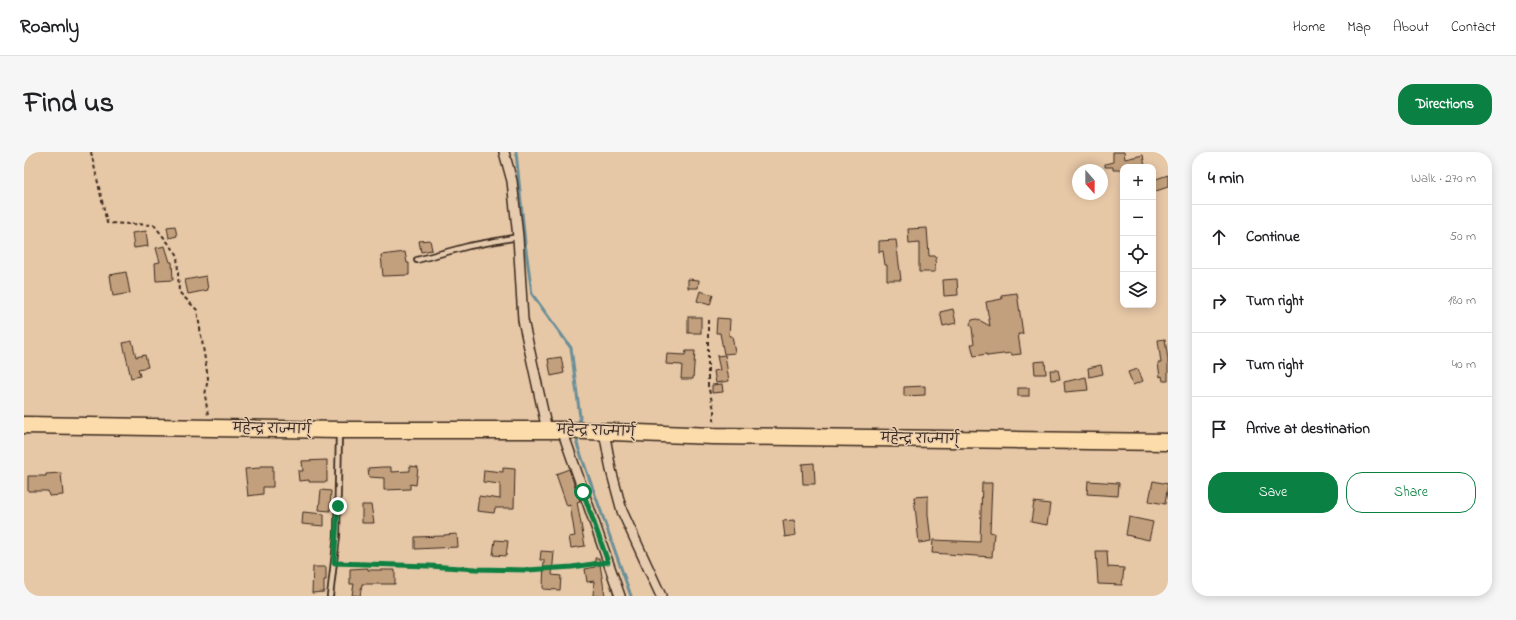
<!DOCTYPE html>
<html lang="en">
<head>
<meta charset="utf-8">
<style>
  :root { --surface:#fff; --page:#f6f6f6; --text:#202124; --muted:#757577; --line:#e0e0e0; --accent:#0b8043 }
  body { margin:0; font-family:"Indie Flower","Playpen Sans Deva",sans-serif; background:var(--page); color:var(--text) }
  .controls { position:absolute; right:12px; top:12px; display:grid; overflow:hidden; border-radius:8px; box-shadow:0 2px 10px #0003 }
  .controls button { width:36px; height:36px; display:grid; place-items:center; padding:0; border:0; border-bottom:1px solid var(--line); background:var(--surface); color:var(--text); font:20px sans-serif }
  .compass { position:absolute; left:1048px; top:12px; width:36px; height:36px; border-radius:50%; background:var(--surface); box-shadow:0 2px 10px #0003; rotate:159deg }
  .stop { position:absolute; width:12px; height:12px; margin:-9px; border:3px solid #0b8043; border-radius:50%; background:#fff }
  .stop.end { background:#0b8043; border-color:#fff; box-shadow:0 1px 4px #0008 }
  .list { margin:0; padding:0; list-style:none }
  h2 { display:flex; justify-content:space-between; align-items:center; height:52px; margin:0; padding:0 16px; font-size:17px }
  h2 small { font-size:13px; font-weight:400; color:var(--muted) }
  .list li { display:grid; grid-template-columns:26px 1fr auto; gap:12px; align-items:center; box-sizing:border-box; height:64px; padding:0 16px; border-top:1px solid var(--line) }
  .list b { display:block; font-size:15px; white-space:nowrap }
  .list em { font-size:13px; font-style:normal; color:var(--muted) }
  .actions { display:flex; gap:8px; padding:12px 16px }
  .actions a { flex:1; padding:9px 0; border:1px solid var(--accent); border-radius:16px; text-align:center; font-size:14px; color:var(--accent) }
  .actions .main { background:var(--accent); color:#fff }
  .icon { flex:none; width:22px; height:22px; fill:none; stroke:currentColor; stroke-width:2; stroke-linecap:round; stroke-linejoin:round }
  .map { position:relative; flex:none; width:1144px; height:444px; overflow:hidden; border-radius:16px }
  header { display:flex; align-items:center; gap:24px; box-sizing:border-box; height:56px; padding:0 20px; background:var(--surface); border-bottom:1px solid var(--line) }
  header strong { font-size:19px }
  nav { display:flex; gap:22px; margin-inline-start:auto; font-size:14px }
  .intro { display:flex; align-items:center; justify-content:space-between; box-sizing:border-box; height:96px; padding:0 24px }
  h1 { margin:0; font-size:28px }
  .button { padding:10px 18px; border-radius:16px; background:var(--accent); color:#fff; font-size:14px; font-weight:700 }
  main { display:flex; gap:24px; padding:0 24px }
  aside { flex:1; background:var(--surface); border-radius:16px; box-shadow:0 2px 10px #0003 }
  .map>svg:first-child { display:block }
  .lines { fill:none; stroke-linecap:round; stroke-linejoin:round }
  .stream { stroke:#6a8f98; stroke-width:3 }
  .building { fill:#c3a07d; stroke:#3b2a1e }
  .lane-casing { stroke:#3b2a1e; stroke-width:8 }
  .street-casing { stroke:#3b2a1e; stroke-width:12 }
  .highway-casing { stroke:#3b2a1e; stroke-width:19 }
  .path { stroke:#3b2a1e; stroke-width:2; stroke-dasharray:4 3; stroke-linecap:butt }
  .lane { stroke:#e6cbae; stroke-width:4.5 }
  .street { stroke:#e6cbae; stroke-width:9 }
  .highway { stroke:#fddcac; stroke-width:16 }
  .route { stroke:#0b8043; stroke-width:5 }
  .labels { text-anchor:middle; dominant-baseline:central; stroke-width:3; stroke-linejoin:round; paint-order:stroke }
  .street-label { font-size:13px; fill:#3b2a1e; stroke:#e6cbae }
</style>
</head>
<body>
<header>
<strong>Roamly</strong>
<nav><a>Home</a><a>Map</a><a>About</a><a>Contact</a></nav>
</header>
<div class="intro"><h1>Find us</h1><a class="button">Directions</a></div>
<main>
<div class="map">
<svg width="1144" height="444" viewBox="0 0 1144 444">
  <rect width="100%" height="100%" fill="#e6c7a6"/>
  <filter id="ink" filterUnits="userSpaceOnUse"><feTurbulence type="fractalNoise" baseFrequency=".025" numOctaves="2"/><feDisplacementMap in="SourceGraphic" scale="8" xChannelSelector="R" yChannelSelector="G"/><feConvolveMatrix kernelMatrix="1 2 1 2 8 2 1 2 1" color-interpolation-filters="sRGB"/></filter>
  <g filter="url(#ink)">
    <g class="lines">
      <g class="stream">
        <path d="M 492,0 L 501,91 L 508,142 L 547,196 L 556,265 L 555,273"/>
        <path d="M 554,283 L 553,292 L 607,444"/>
      </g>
    </g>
    <g class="building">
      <path d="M 1089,0 L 1100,0 L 1101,7 L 1119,3 L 1121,15 L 1099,15 L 1099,18 L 1089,18 L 1089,15 L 1081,15 L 1081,12 L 1089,10 Z"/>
      <path d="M 1144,23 L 1144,35 L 1129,40 L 1129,28 Z"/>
      <path d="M 151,74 L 153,84 L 145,86 L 143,75 Z"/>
      <path d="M 903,76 L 905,104 L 912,104 L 911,120 L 895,120 L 895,91 L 885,92 L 884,77 Z"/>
      <path d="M 122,79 L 124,94 L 110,96 L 108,81 Z"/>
      <path d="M 406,88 L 408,98 L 397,100 L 395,89 Z"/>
      <path d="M 872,88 L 877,128 L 863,128 L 863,113 L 861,113 L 859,99 L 855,100 L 855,89 Z"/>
      <path d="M 141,94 L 146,110 L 148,110 L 149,128 L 132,129 L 131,111 L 136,110 L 132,96 Z"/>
      <path d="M 381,100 L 383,111 L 385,111 L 385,123 L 359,124 L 357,103 Z"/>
      <path d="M 102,120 L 106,141 L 89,144 L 86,123 Z"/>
      <path d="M 182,124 L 184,138 L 164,142 L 161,128 Z"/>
      <path d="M 664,127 L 675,128 L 674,136 L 664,136 Z"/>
      <path d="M 933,127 L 934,143 L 920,144 L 919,128 Z"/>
      <path d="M 676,139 L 689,143 L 686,153 L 673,149 Z"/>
      <path d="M 993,141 L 999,182 L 994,182 L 997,202 L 988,203 L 987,201 L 963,204 L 963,202 L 950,204 L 947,192 L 950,192 L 948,176 L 946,172 L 948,168 L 953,167 L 966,174 L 962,150 L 978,147 L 977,143 Z"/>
      <path d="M 929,157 L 932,171 L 919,174 L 916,160 Z"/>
      <rect x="664" y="165" width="13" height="16"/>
      <path d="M 693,166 L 706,167 L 705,184 L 708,184 L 711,201 L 700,202 L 696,181 L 692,181 Z"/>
      <path d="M 1141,187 L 1144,208 L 1144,229 L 1139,229 L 1138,224 L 1136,225 L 1134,211 L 1137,211 L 1134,188 Z"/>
      <path d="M 108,189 L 112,205 L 121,203 L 124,215 L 114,217 L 116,224 L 107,226 L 99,191 Z"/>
      <path d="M 662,199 L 671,199 L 669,227 L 657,227 L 658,213 L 642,212 L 643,202 L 661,203 Z"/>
      <path d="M 701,203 L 705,229 L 692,231 L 690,219 L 696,218 L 693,204 Z"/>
      <path d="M 537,205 L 540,221 L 527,224 L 524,207 Z"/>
      <path d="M 1021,209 L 1022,222 L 1011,222 L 1010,210 Z"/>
      <path d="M 1077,213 L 1079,222 L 1065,225 L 1064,216 Z"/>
      <path d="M 1114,217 L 1119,229 L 1109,233 L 1104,220 Z"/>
      <path d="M 1026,218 L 1034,218 L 1036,227 L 1027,228 Z"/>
      <path d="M 1062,225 L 1064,238 L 1041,240 L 1040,230 Z"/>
      <path d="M 698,232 L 699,240 L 688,241 L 688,233 Z"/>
      <path d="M 901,234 L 901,243 L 880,244 L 880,235 Z"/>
      <rect x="994" y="236" width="11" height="8"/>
      <path d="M 303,308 L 303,330 L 285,330 L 285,328 L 275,329 L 274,319 L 279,319 L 278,309 Z"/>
      <path d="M 790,311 L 791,332 L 779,332 L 778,312 Z"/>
      <path d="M 236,314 L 249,314 L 249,335 L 239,335 L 239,342 L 224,344 L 221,317 L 236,316 Z"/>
      <path d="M 386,314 L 394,315 L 392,333 L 386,332 L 386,337 L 360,338 L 360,326 L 345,325 L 344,316 L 359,315 L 367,315 L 367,320 L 386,319 Z"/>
      <path d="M 479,316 L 491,317 L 490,356 L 471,356 L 470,361 L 453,359 L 455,344 L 476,347 L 476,332 L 459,330 L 460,318 L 479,320 Z"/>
      <path d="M 545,317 L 556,349 L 553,350 L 561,394 L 547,396 L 545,385 L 551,384 L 546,353 L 543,354 L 532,322 Z"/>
      <path d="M 37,321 L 39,343 L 25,344 L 24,339 L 4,339 L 4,324 L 22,324 L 22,322 Z"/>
      <path d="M 1064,329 L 1095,331 L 1094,344 L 1063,342 Z"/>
      <path d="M 1129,329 L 1144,332 L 1141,352 L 1125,349 Z"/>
      <path d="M 958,331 L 968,331 L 966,380 L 970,381 L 968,405 L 908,401 L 909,388 L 956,390 Z"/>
      <path d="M 297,338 L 307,339 L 306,359 L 295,358 Z"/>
      <path d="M 904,344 L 904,363 L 907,389 L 895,391 L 890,345 Z"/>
      <path d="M 1010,350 L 1026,352 L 1023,373 L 1007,370 Z"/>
      <path d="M 338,353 L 347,353 L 350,371 L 338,371 Z"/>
      <path d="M 279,360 L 300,362 L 300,374 L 278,372 Z"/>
      <path d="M 1105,365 L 1129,370 L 1125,388 L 1102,383 Z"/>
      <path d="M 770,368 L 772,383 L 761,385 L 759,369 Z"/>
      <path d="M 433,382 L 434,395 L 391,397 L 391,385 L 420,384 L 420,383 Z"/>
      <path d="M 471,388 L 484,389 L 482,404 L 469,403 Z"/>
      <path d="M 517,399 L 530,400 L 528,423 L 537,424 L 536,438 L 519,437 L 520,408 L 516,408 Z"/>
      <path d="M 1072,399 L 1083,399 L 1084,415 L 1100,416 L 1098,433 L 1074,432 Z"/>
      <path d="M 571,406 L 575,406 L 581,444 L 569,444 L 570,429 L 563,430 L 561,417 L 571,415 Z"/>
      <path d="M 289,415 L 302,415 L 302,428 L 300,428 L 300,440 L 288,441 Z"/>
      <path d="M 344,416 L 344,418 L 371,418 L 371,432 L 338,432 L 336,444 L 328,443 L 330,432 L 326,432 L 326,417 Z"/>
    </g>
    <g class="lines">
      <g class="lane-casing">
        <g id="lane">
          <path d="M 393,108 L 445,94 L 494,85"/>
          <path d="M 306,444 L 313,384 L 315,280"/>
        </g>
      </g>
      <g class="street-casing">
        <g id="street">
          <path d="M 480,0 L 488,29 L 494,85 L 499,168 L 523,278"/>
          <path d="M 538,278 L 596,444"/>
          <path d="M 580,279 L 587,318 L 598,359 L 637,444"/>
        </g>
      </g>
      <g class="highway-casing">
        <path id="highway" d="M 0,273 L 315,278 L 538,278 L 689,284 L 1144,290"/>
      </g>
      <g class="path">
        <path d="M 67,0 L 83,71 L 130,73 L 153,102 L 155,140 L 173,158 L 184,226 L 181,243 L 184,263"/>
        <path d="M 684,168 L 684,234 L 690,257 L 690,271"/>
        <path d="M 316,411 L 405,414 L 452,417 L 504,418 L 548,415 L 575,411"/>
      </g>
      <use href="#lane" class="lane"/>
      <use href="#street" class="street"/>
      <use href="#highway" class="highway"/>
    </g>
  </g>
  <g class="lines" filter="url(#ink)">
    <path class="route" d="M 314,354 L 310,411 L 405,414 L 452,417 L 504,418 L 548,415 L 584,410 L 559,340"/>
  </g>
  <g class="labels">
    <g class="street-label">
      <text transform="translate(248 277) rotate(1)">महेन्द्र राज्मार्ग्</text>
      <text transform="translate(572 279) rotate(2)">महेन्द्र राज्मार्ग्</text>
      <text transform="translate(896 287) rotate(1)">महेन्द्र राज्मार्ग्</text>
    </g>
  </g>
</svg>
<div class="controls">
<button>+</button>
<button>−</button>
<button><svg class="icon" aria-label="locate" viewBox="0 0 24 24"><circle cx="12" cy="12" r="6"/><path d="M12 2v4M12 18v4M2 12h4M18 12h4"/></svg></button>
<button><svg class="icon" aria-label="layers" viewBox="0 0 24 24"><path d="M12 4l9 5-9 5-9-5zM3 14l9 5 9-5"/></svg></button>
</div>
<svg class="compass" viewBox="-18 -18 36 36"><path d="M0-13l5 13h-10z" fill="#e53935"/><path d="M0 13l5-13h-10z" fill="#757577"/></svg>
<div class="stop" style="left:559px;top:340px"></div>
<div class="stop end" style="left:314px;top:354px"></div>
</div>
<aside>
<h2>4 min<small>Walk · 270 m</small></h2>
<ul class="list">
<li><svg class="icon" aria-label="ahead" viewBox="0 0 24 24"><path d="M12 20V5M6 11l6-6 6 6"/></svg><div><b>Continue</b></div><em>50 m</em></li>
<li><svg class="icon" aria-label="right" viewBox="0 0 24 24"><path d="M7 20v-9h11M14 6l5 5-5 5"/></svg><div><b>Turn right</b></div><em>180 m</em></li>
<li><svg class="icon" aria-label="right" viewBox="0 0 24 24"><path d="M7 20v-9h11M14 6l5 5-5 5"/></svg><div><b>Turn right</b></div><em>40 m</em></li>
<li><svg class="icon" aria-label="arrive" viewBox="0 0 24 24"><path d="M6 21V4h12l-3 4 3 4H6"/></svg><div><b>Arrive at destination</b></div></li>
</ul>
<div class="actions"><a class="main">Save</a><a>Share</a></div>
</aside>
</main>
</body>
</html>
